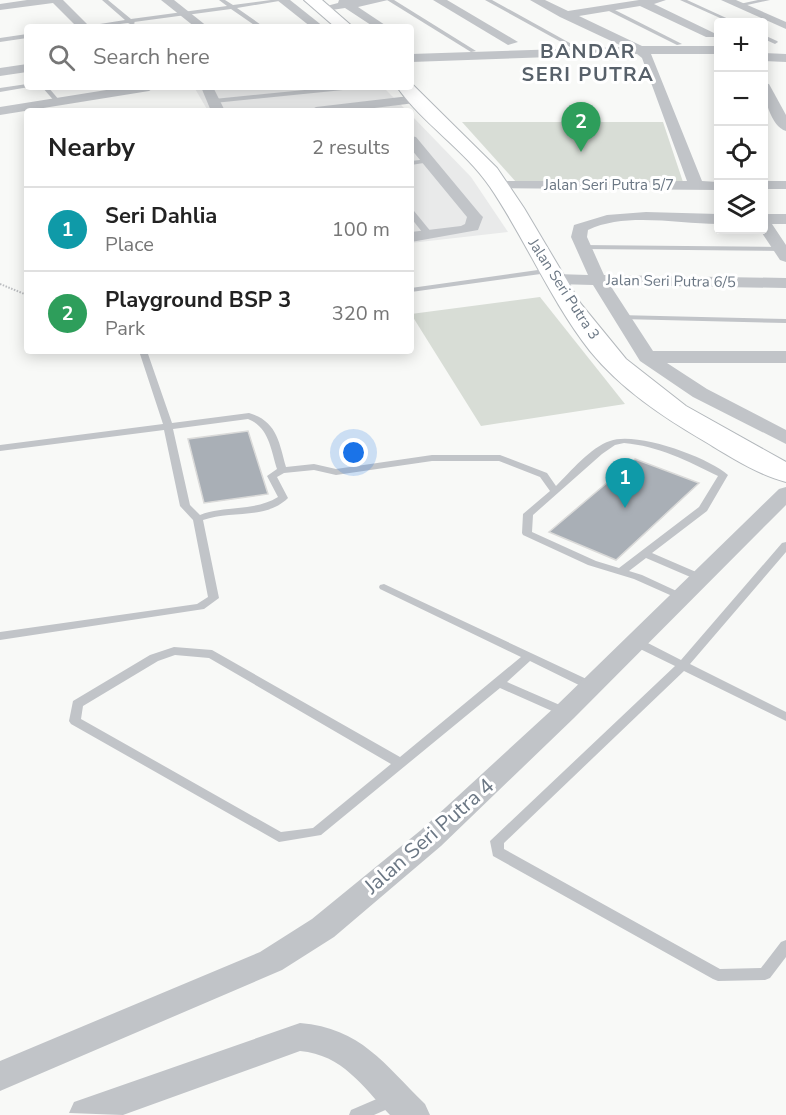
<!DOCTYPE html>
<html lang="en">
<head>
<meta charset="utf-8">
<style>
  :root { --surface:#fff; --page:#f2f2f2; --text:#222; --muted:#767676; --line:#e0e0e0; --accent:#111827 }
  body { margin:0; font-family:"Nunito Sans",sans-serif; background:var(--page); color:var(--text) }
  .controls { position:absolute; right:18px; top:18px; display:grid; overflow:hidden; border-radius:6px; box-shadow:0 3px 15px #0003 }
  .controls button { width:54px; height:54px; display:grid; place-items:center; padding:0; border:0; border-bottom:2px solid var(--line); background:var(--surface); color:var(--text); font:30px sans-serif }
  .you { position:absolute; left:354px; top:453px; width:21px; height:21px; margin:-15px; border:4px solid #fff; border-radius:50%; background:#1a73e8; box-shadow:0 0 0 9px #1a73e833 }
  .badge { display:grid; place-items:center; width:39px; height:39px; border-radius:50%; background:var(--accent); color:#fff; font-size:20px; font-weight:700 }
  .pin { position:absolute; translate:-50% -50px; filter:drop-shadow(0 2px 3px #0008) }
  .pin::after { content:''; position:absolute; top:32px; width:21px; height:18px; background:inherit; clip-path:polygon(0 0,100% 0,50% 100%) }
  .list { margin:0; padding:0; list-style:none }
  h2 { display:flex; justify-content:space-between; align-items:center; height:78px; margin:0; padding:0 24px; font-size:26px }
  h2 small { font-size:20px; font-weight:400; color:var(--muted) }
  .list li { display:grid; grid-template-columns:39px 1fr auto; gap:18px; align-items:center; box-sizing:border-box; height:84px; padding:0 24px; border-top:2px solid var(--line) }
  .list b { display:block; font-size:22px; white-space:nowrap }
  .list p { margin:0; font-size:20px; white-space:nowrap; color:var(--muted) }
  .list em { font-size:20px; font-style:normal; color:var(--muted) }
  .icon { flex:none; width:33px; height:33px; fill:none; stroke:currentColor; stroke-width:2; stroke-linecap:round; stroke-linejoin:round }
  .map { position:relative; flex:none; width:786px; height:1115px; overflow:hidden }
  .search { position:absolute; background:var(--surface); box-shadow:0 3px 15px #0003; left:24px; top:24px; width:390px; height:66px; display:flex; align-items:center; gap:15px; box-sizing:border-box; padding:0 21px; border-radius:6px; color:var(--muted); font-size:22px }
  .panel { position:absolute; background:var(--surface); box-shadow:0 3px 15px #0003; left:24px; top:108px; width:390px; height:246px; border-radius:6px }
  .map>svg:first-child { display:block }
  .built { fill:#e9eaea }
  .green { fill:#d8ddd6 }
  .building { fill:#a9afb6; stroke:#dadad9; stroke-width:1.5 }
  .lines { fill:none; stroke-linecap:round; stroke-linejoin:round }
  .secondary-casing { stroke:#b3b8bc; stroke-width:2 }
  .path { stroke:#bbbdc0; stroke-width:2; stroke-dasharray:1.5 1.5; stroke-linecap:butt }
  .lane { fill:#c1c4c8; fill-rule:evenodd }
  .street { fill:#c1c4c8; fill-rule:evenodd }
  .secondary { fill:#fff; fill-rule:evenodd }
  .labels { text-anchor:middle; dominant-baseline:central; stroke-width:6; stroke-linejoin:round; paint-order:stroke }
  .far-street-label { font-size:15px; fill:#6b7784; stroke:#fff }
  .far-district-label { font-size:20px; font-weight:bold; letter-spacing:1.5px; fill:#58616a; stroke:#fff }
  .near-street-label { font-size:21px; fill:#6b7784; stroke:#fff }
</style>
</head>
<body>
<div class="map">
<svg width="786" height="1115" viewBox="0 0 786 1115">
  <rect width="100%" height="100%" fill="#f8f9f7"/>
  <g class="built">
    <path d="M 194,87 L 383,87 L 407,111 L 208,111 Z"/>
    <path d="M 411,115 L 471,177 L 508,232 L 411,243 Z"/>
  </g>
  <g class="green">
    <path d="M 462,122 L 663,122 L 683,182 L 516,182 Z"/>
    <path d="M 540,297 L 625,404 L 481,426 L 411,314 Z"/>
  </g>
  <g class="building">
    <path d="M 248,431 L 268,494 L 204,503 L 188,439 Z"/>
    <path d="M 635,459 L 699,483 L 616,560 L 549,532 Z"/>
  </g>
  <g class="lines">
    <g class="secondary-casing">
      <g id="secondary">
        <path d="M 304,0 L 322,0 L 353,27 L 335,27 Z"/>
        <path d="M 411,83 L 497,168 L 524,208 L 581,304 L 626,359 L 686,406 L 786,462 L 786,482 C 758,475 729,456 704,441 C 663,417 621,389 590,351 C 550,300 526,240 490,187 C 464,149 423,124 397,87 L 411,87 Z"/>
      </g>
    </g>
    <path class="path" d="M 0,284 L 27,295"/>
    <g class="lane">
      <path d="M 102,0 L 108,0 L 131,19 L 227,6 L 219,0 L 225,0 L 233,5 L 271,0 L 285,0 L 237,8 L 264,27 L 257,27 L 231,9 L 134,22 L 135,23 L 132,25 L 128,23 L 96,27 L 81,27 L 125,20 Z"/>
      <path d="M 387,0 L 394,0 L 476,51 L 471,52 Z"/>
      <path d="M 485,0 L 492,0 L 577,47 L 572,48 Z"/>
      <path d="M 680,0 L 687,0 L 735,22 L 729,22 Z"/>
      <path d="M 758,0 L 770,0 L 738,7 L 735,5 Z"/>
      <path d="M 605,7 L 609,7 L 682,44 L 677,45 L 605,9 Z"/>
      <path d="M 27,34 L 27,38 L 0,42 L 0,38 Z"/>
      <path d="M 764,35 L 777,41 L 778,42 L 775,44 L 764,39 Z"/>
      <path d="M 27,84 L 27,87 L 29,87 L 0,92 L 0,88 Z"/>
      <path d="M 42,87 L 48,87 L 60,101 L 60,103 L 56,103 Z"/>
      <path d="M 335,87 L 356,87 L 353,89 L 214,103 L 211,101 L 214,99 Z"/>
      <path d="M 428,159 L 430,160 L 430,162 L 411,165 L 411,161 Z"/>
      <path d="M 411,211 L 414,211 L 432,233 L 432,237 L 426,237 L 411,218 Z"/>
      <path d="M 581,245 L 786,247 L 786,251 L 584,249 L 580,247 Z"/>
      <path d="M 552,268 L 555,268 L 555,272 L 411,292 L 411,288 Z"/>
      <path d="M 618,315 L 786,319 L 786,323 L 621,319 L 618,319 Z"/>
      <path d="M 139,351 L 147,351 L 172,423 L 249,413 C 277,421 279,442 286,467 L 314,464 L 336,469 L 432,455 L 500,455 L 547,473 L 556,486 C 570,472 591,447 610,441 C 636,431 708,457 728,475 L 707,511 L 652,553 L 703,575 L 704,577 L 703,579 L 695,579 L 646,558 L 629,571 L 642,575 L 683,594 L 684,596 L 679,599 L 634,579 L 588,565 L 523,535 L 522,533 L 523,514 L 550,491 L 540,477 L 499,461 L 432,461 L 336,475 L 314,470 L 284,473 L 277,477 L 288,498 C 266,520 230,510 203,520 L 219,598 L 204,609 L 0,640 L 0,632 L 197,604 L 208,597 L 193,520 L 180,506 L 164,430 L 0,451 L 0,445 L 163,424 ZM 248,419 C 269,427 271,450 277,469 L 267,476 L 278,497 C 254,512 225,505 200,515 L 190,505 L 173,429 ZM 624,443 C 658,446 688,461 718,476 L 699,507 L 619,568 L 596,561 L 532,532 L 533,515 L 602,454 L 615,445 Z"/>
      <path d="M 786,542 L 786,552 L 690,664 L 786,712 L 786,721 L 684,671 L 504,843 L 504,849 L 720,969 L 761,968 L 781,942 L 786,940 L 786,957 L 770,978 L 765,980 L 718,981 L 713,979 L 493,856 L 490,841 L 675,666 L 632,645 L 630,642 L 632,639 L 640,639 L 681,660 L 782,543 Z"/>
      <path d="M 384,584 L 595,683 L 597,686 L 595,689 L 587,689 L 530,661 L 507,682 L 569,709 L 571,712 L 569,715 L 561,715 L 500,688 L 321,835 L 279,842 L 71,724 L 69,721 L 73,701 L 150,655 L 174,647 L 212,650 L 400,757 L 521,657 L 380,589 L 379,587 L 380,585 ZM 175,655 L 209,658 L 391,764 L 313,828 L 281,832 L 81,719 L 83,706 L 158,661 Z"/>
      <path d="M 393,1092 L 399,1094 L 401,1099 L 399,1104 L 374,1115 L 349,1115 L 351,1110 Z"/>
    </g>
    <g class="street">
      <path d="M 27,0 L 63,0 L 90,27 L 77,27 L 53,3 L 0,10 L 0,4 Z"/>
      <path d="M 161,0 L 174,0 L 208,27 L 195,27 Z"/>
      <path d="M 277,0 L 290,0 L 324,27 L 311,27 Z"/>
      <path d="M 339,0 L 388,0 L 358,7 L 388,27 L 374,27 L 345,8 L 325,11 L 319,8 L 338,3 Z"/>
      <path d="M 433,0 L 447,0 L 518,42 L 508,45 Z"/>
      <path d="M 530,0 L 545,0 L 568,11 L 639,0 L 666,0 L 654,4 L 714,33 L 714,37 L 706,37 L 640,6 L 579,16 L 642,46 L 718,46 L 718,54 L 651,54 L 702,181 L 718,182 L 718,190 L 494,188 L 492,185 L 499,181 L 687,181 L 642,58 L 637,54 L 411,62 L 411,54 L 624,47 L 560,17 Z"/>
      <path d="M 721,0 L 736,0 L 786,22 L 786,29 Z"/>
      <path d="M 764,53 L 786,54 L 786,62 L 764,61 Z"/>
      <path d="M 27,64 L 27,72 L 0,76 L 0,68 Z"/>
      <path d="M 764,83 L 769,84 L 786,115 L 786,131 C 771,127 763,96 764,83 Z"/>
      <path d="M 125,87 L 155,87 L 149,91 L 0,115 L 0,107 Z"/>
      <path d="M 201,87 L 213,87 L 225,111 L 211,111 Z"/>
      <path d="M 418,95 L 425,99 L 423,102 L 350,111 L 309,111 L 316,107 Z"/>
      <path d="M 411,136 L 416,137 L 480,214 L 483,217 L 478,230 L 411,242 L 411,232 L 461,226 L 465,224 L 467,217 L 411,149 Z"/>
      <rect x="764" y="181" width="22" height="8"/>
      <path d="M 646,212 L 718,214 L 718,224 C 678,224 626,212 588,230 L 587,237 L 604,275 L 786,278 L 786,288 L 610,285 L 653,351 L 786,351 L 786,363 L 667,363 L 707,389 L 786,430 L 786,444 L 693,397 L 640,361 L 593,285 L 556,284 L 548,279 L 556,274 L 588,275 L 571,237 L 574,225 L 607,215 Z"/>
      <path d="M 764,214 L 786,214 L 786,224 L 772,224 L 786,245 L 786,262 L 780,260 L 760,230 L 764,230 Z"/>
      <path d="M 786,487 L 786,505 L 574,718 L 441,846 L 334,937 L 282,970 L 0,1091 L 0,1061 L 260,952 L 312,919 L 421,830 L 556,706 L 779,489 Z"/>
      <path d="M 300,1023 C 361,1028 384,1064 425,1104 L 430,1115 L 390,1115 C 362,1086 343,1055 300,1051 L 123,1115 L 69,1113 L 74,1102 Z"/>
    </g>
    <use href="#secondary" class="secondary"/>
  </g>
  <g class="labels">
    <g class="far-street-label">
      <text x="609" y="185">Jalan Seri Putra 5/7</text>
      <text transform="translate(671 281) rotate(1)">Jalan Seri Putra 6/5</text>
      <text transform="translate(564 289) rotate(57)">Jalan Seri Putra 3</text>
    </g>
    <g class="far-district-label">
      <text x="588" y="51">BANDAR<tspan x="588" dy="23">SERI PUTRA</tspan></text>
    </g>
    <g class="near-street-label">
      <text transform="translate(429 836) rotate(-41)">Jalan Seri Putra 4</text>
    </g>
  </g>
</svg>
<div class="controls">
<button>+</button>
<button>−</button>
<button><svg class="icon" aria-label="locate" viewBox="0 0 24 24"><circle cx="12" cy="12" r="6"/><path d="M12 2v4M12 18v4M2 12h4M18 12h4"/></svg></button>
<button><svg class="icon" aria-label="layers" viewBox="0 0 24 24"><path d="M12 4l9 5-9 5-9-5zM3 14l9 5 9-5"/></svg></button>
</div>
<div class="you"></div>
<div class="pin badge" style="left:625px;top:508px;background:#0f9aa8">1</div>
<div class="pin badge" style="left:581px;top:152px;background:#2e9e5b">2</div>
<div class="search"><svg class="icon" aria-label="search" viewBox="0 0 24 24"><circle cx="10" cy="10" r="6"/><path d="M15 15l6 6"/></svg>Search here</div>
<section class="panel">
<h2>Nearby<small>2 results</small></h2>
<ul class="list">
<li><span class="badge" style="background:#0f9aa8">1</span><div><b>Seri Dahlia</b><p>Place</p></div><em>100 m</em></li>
<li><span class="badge" style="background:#2e9e5b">2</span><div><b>Playground BSP 3</b><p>Park</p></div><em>320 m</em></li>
</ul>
</section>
</div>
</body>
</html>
